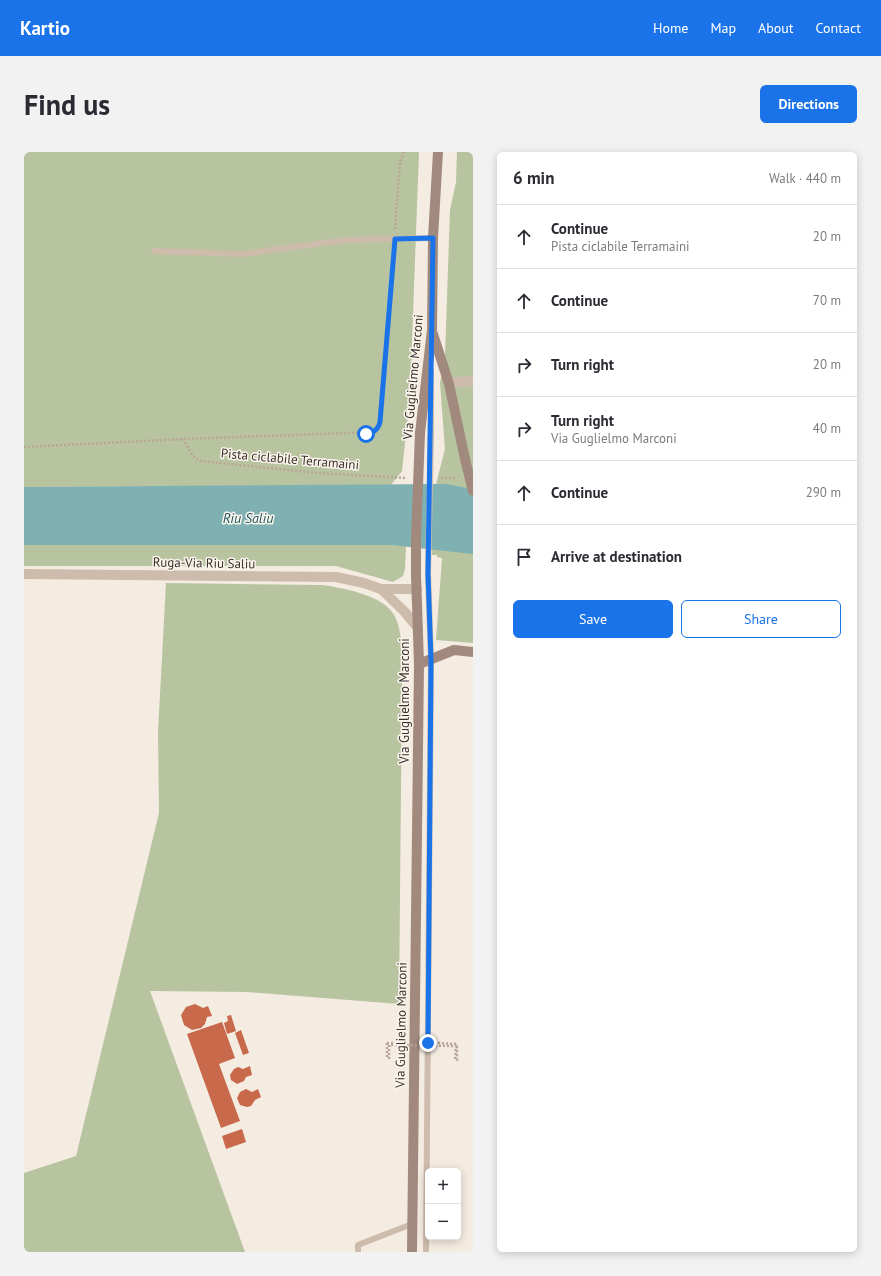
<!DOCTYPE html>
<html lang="en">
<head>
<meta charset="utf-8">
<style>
  :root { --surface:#fff; --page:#f2f2f3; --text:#2b2b33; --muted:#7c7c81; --line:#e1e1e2; --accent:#1a73e8 }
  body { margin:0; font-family:"PT Sans",sans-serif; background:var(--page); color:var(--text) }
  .controls { position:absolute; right:12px; bottom:12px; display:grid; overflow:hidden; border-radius:6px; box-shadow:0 2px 10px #0003 }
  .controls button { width:36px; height:36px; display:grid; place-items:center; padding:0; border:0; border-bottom:1px solid var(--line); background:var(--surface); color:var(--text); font:20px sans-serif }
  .stop { position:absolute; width:12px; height:12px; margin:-9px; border:3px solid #1a73e8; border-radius:50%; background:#fff }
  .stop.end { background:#1a73e8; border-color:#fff; box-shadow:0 1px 4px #0008 }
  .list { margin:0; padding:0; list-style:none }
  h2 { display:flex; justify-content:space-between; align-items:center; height:52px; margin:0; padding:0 16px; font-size:17px }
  h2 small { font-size:13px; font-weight:400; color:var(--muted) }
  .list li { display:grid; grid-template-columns:26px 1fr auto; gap:12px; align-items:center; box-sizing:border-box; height:64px; padding:0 16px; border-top:1px solid var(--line) }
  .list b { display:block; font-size:15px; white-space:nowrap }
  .list p { margin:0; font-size:13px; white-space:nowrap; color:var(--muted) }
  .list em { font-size:13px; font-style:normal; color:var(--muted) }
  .actions { display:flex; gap:8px; padding:12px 16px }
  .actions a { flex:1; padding:9px 0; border:1px solid var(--accent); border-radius:6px; text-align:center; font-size:14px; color:var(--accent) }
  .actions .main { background:var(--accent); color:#fff }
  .icon { flex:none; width:22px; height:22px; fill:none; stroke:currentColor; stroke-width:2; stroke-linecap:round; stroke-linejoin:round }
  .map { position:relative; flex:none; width:449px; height:1100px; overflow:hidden; border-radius:6px }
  header { display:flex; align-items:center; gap:24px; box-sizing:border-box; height:56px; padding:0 20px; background:var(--accent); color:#fff }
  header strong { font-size:19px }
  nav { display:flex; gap:22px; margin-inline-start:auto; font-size:14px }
  .intro { display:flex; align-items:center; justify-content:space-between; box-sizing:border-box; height:96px; padding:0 24px }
  h1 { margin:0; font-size:28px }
  .button { padding:10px 18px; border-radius:6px; background:var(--accent); color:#fff; font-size:14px; font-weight:700 }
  main { display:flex; gap:24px; padding:0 24px }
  aside { flex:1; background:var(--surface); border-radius:6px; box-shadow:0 2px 10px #0003 }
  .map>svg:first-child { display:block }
  .green { fill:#b8c4a0 }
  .water { fill:#7fb0b2 }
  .building { fill:#c8694b }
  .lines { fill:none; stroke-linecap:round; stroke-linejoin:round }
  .path { stroke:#b9a596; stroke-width:2.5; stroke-dasharray:2 2; stroke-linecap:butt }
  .lane { stroke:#cdbbac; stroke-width:6 }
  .street { stroke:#cdbbac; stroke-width:10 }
  .secondary { stroke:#a18a7d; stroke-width:10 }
  .path-bridge { stroke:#b9a596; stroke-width:2.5; stroke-dasharray:2 2; stroke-linecap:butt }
  .lane-bridge { stroke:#cdbbac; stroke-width:6 }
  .secondary-bridge { stroke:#a18a7d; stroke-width:10 }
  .route { stroke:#1a73e8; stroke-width:5 }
  .labels { text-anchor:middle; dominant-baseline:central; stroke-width:3; stroke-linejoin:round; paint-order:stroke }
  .street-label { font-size:13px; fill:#3b302b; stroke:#fbf5ee }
  .water-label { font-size:14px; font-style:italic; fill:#1f5a5e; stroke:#fbf5ee }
</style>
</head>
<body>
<header>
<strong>Kartio</strong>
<nav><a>Home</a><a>Map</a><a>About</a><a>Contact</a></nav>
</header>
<div class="intro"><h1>Find us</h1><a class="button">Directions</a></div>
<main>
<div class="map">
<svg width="449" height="1100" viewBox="0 0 449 1100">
  <rect width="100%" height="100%" fill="#f4ebe1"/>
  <g class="green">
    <path d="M 0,0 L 395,0 L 386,244 L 378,319 L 367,333 L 0,335 Z"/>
    <path d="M 433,0 L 449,0 L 449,491 L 412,488 L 418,406 L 413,405 L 413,403 L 408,403 L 407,352 L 421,297 L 416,231 L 421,204 L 426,58 L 432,30 Z"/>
    <path d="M 0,393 L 367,393 L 382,394 L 381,417 L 379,424 L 369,430 L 312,414 L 0,414 Z"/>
    <path d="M 142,431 L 298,433 C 319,436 359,443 370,463 C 380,480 377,508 378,527 L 375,852 L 223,840 L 126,839 L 221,1100 L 0,1100 L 0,1021 L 52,1004 L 135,661 L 134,579 Z"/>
  </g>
  <path class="water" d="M 422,332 L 449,337 L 449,402 L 367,393 L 0,393 L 0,335 Z"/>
  <g class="building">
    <path d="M 171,852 L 179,856 L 184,854 L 188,864 L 183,865 L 181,872 L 177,876 L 168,878 L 160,873 L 157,863 L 162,855 Z"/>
    <path d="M 207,863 L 212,879 L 203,882 L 200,871 L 204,869 L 203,864 Z"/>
    <path d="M 198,870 L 211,906 L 195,912 L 216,969 L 197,976 L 163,882 Z"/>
    <path d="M 217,878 L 225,901 L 219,903 L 211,881 Z"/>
    <path d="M 226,914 L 228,923 L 222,925 L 220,929 L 213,932 L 207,928 L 206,923 L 210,917 L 214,915 L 219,917 Z"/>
    <path d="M 222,937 L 228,940 L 234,937 L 237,945 L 231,948 L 227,954 L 223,955 L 216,953 L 213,946 L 216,940 Z"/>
    <path d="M 218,977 L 222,990 L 202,997 L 198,984 Z"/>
  </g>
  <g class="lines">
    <g class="path">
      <path d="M 371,77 L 376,10 L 380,0"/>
      <path d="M 159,287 L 169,304 L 176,309 L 294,321 L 382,326"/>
      <path d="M 0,295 L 159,287 L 350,280 L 354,276 L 356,270 L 370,98"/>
      <path d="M 417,326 L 432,326"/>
      <path d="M 363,891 L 379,891"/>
      <path d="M 414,891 L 433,892"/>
    </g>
    <g class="lane">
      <path d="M 130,99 L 219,102 L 321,88 L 409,86"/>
      <path d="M 407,282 L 407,219"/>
      <path d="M 334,1100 L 334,1093 L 388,1072"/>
      <path d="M 402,1100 L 407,508 L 404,422"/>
    </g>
    <g class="street">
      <path d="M 425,232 L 441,229 L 449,230"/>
      <path d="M 0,422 L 312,425 L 340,431 L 357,437 L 393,437"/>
      <path d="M 357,437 L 380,459 L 394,476"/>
    </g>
    <g class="secondary">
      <path d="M 409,182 L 425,232 L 441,307"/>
      <path d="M 396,281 L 408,178 L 409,86 L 414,0"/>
      <path d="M 395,512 L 430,498 L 449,500"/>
      <path d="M 388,1100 L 395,512 L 392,423"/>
    </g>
    <path class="path-bridge" d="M 363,891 L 363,906 L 365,906 L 365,893 L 432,894 L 431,907 L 433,908 L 433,892"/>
    <path class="lane-bridge" d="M 404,422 L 407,282"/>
    <g class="secondary-bridge">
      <path d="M 441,307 L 449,339"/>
      <path d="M 392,423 L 392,386 L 396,281"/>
    </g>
  </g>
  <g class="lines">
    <path class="route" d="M 342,282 C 350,280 354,278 356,270 L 371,87 L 409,86 L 404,422 L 407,508 L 404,891"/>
  </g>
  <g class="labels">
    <g class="street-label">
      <text transform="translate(389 225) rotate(-85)">Via Guglielmo Marconi</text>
      <text transform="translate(266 307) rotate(5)">Pista ciclabile Terramaini</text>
      <text transform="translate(180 411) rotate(1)">Ruga-Via Riu Saliu</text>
      <text transform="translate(380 549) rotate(-90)">Via Guglielmo Marconi</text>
      <text transform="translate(377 873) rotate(-89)">Via Guglielmo Marconi</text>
    </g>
    <g class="water-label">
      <text x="224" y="366">Riu Saliu</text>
    </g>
  </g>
</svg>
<div class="controls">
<button>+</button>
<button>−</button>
</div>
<div class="stop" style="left:342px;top:282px"></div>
<div class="stop end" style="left:404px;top:891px"></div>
</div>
<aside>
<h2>6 min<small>Walk · 440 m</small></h2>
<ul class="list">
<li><svg class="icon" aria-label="ahead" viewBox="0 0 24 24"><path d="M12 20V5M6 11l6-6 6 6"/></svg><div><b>Continue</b><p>Pista ciclabile Terramaini</p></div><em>20 m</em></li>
<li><svg class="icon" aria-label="ahead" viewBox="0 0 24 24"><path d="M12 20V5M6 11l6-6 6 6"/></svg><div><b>Continue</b></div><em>70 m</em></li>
<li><svg class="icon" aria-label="right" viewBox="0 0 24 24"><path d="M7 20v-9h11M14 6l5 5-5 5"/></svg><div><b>Turn right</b></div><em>20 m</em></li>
<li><svg class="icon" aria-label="right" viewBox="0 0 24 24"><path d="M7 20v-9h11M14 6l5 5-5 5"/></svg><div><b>Turn right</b><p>Via Guglielmo Marconi</p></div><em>40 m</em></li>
<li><svg class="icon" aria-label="ahead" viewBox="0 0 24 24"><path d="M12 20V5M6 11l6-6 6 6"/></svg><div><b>Continue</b></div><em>290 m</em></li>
<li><svg class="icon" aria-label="arrive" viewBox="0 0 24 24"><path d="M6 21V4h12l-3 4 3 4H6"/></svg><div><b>Arrive at destination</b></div></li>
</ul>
<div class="actions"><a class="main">Save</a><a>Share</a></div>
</aside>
</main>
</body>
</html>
